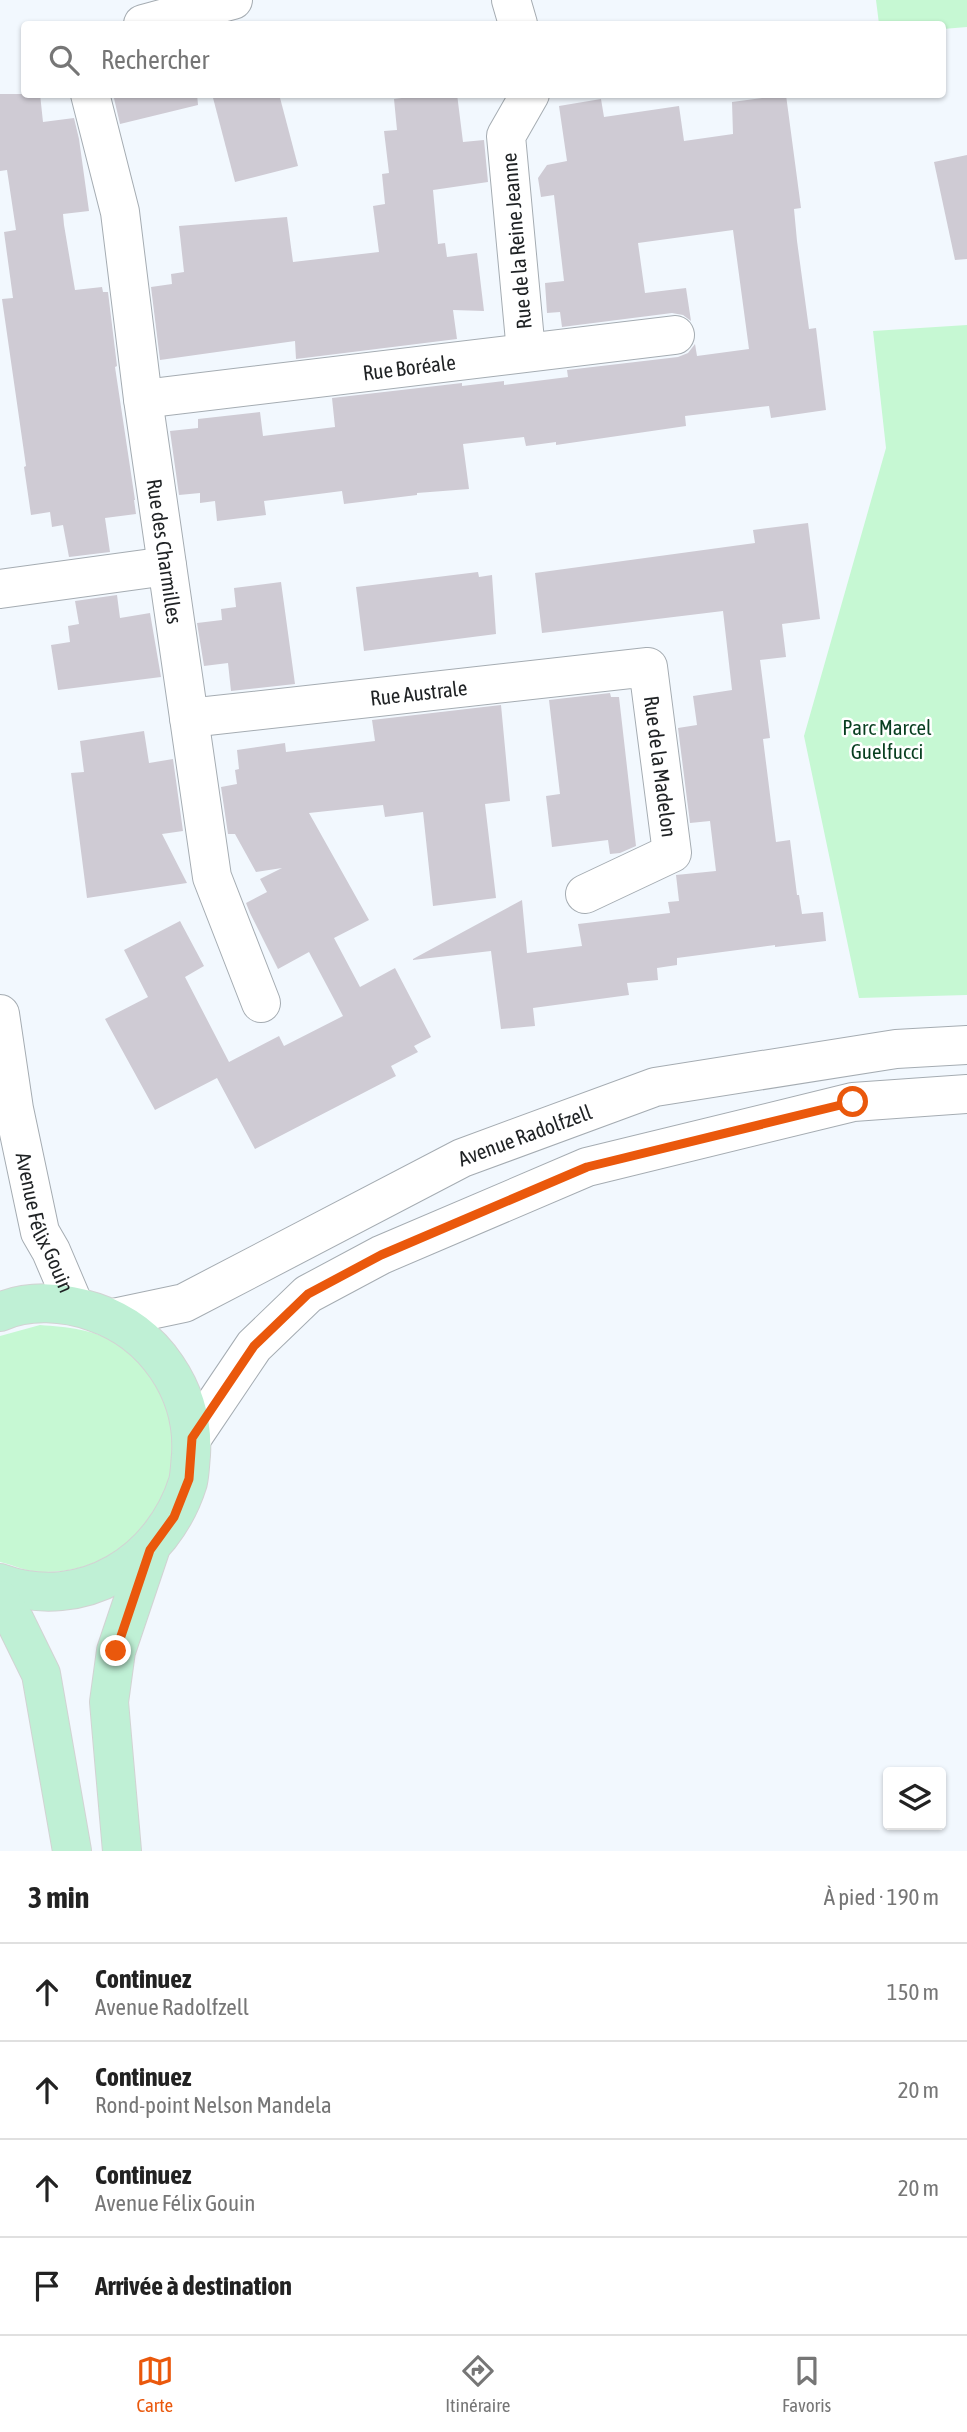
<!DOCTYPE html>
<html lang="fr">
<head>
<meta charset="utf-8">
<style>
  :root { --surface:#fff; --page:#f6f6f6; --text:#222; --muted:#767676; --line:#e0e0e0; --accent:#ea580c }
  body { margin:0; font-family:"Asap Condensed",sans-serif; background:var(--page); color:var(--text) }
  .controls { position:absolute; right:21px; bottom:21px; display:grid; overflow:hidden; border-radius:7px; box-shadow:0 2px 5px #0004 }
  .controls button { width:63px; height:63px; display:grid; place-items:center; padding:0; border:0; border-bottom:2px solid var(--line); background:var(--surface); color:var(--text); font:35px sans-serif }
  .stop { position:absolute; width:21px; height:21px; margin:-16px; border:5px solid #ea580c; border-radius:50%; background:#fff }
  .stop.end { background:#ea580c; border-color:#fff; box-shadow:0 2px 7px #0008 }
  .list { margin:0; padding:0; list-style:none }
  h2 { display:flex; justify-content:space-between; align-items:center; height:91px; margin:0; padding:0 28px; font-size:30px }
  h2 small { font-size:23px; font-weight:400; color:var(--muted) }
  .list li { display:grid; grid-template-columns:46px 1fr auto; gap:21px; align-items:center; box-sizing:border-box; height:98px; padding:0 28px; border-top:2px solid var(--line) }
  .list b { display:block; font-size:26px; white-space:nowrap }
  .list p { margin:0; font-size:23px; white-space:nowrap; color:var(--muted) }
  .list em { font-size:23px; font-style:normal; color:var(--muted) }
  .icon { flex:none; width:38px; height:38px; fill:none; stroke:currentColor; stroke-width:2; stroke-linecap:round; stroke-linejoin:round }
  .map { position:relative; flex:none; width:967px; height:1851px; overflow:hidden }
  .search { position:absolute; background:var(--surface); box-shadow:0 2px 5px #0004; left:21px; right:21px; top:21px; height:77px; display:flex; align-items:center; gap:18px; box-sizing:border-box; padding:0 24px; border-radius:7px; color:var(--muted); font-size:26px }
  .sheet { height:483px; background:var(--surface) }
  nav { display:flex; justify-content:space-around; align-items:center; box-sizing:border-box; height:98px; border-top:2px solid var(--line); background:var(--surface); font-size:19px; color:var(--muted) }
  nav a { display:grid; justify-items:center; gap:4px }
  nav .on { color:var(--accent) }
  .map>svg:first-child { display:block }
  .green { fill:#c6f8d3 }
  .building { fill:#cfcbd4 }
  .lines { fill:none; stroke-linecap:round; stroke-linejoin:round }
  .minor-casing { stroke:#a5acb2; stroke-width:40 }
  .secondary-casing { stroke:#a5acb2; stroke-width:40 }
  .primary-casing { stroke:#d2d3d3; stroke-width:40 }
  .minor { stroke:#fff; stroke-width:38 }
  .secondary { stroke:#fff; stroke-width:38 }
  .primary { stroke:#bff0d5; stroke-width:38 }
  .route { stroke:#ea580c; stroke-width:9 }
  .labels { text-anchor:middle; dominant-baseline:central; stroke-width:5; stroke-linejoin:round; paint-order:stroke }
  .street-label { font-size:21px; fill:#1f2224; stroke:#fff }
  .park-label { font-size:21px; fill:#073e1f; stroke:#fff }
</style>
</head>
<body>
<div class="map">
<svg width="967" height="1851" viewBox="0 0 967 1851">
  <rect width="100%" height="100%" fill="#f2f8fe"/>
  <g class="green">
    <path d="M 876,0 L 967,0 L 967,27 L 943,29 L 942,24 L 879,24 Z"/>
    <path d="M 967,325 L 967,995 L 859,998 L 804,736 L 886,448 L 873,331 Z"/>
    <path d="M 40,1325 C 67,1327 94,1329 117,1344 C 223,1416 168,1575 41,1572 C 28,1572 13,1565 0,1562 L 0,1336 Z"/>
  </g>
  <g class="building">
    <path d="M 0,94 L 40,94 L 43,122 L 74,118 L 79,139 L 89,211 L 63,214 L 64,225 L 75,290 L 102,287 L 103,292 L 108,292 L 117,366 L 115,367 L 135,500 L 134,500 L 136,514 L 105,518 L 110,552 L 69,557 L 63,525 L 52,527 L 50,512 L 31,515 L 24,467 L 26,466 L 2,299 L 13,298 L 4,232 L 16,230 L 7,170 L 0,171 Z"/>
    <path d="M 113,94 L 197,94 L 198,105 L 120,124 Z"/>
    <path d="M 212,94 L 279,94 L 298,166 L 235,182 Z"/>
    <path d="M 433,94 L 457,94 L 463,142 L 484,140 L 488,182 L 433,190 L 438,244 L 445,243 L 447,257 L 477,253 L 484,311 L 453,310 L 457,339 L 296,359 L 295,341 L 160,360 L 151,287 L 172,284 L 171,274 L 184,272 L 179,226 L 287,217 L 293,262 L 379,252 L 373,206 L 385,204 L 382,174 L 389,173 L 384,131 L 397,130 L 394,99 Z"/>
    <path d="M 786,95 L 801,208 L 794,209 L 797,241 L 809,329 L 816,328 L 826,410 L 771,418 L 769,406 L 685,416 L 686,426 L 556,445 L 556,442 L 526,446 L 524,437 L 463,444 L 469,489 L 417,493 L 417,495 L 344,504 L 342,491 L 264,501 L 266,515 L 217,521 L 215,501 L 200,503 L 200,493 L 179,495 L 170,431 L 198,428 L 198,419 L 260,412 L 263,436 L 335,427 L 332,398 L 462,383 L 462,386 L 504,381 L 504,385 L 568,377 L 567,370 L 678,357 L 688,353 L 695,344 L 697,356 L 749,349 L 733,230 L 638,243 L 645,293 L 686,288 L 691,321 L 683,315 L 672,313 L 562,327 L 560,312 L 547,313 L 545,283 L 564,281 L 554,195 L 541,197 L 538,178 L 547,165 L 567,161 L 559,106 L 601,99 L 604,117 L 679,106 L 684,141 L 733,134 L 732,102 Z"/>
    <path d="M 967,155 L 967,259 L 955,260 L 934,162 Z"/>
    <path d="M 808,523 L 820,619 L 782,624 L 786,657 L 760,660 L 770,738 L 763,739 L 776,842 L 790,840 L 797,895 L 799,895 L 802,914 L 823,912 L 826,941 L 775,947 L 775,945 L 677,958 L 677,965 L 657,968 L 658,980 L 627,983 L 629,995 L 533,1008 L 535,1026 L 501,1029 L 491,951 L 413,960 L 413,959 L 522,900 L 527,953 L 582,946 L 578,924 L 670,913 L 668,902 L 679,901 L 676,875 L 716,871 L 710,821 L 690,823 L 678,728 L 697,725 L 693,696 L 732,690 L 723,611 L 542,633 L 535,573 L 755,543 L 753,530 Z"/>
    <path d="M 478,572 L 479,577 L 492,575 L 496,634 L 364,651 L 356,587 Z"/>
    <path d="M 281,582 L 295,684 L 231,691 L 228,663 L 204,666 L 197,623 L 222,620 L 221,609 L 236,607 L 234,588 Z"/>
    <path d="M 117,595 L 120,618 L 150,613 L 161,677 L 58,690 L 51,645 L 70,642 L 68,626 L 79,624 L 75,601 Z"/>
    <path d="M 610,693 L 611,697 L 619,697 L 636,846 L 620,853 L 610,854 L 608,840 L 552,847 L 546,796 L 560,794 L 549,700 Z"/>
    <path d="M 501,705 L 510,801 L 485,804 L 496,898 L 433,906 L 423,812 L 385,817 L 383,805 L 309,813 L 369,920 L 334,938 L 360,987 L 395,968 L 431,1037 L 414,1046 L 418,1052 L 391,1066 L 396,1076 L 255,1149 L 217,1078 L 155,1110 L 105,1019 L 148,997 L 124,950 L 180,921 L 204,966 L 185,977 L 229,1062 L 279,1036 L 284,1046 L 343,1016 L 309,952 L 278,969 L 250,913 L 246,903 L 267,892 L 260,879 L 282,868 L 256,872 L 235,834 L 228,834 L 221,787 L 237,784 L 235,770 L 239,769 L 237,750 L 285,743 L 286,752 L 375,741 L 372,720 Z"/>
    <path d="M 144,731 L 149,763 L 173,759 L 183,831 L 162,834 L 187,883 L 87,898 L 71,773 L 84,772 L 80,741 Z"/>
  </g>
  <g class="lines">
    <g class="minor-casing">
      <g id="minor">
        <path d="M 511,0 L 518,24"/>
        <path d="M 143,24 L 233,0"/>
        <path id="s1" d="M 90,94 L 120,212 L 143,399 L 212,877 L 261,1003"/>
        <path d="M 526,352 L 506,136 L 530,94"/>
        <path id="s2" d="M 143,399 L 675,335"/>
        <path d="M 0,589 L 167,566"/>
        <path id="s3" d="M 189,718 L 648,667 L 672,853 L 585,894"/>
      </g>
    </g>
    <g class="secondary-casing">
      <g id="secondary">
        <path id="s4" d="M 0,1014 L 14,1109 L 40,1232 L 51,1251 L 74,1305"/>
        <path id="s5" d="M 113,1318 L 184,1303 L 462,1158 L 655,1087 L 896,1049 L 967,1045"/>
        <path d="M 192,1438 L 254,1346 L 308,1294 L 381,1255 L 587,1167 L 853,1102 L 967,1094"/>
      </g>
    </g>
    <g class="primary-casing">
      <g id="primary">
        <path d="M 0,1312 C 29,1299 65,1302 94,1312 C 154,1332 195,1391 191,1455 C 190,1464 190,1473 188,1482 C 163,1562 83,1613 0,1583"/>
        <path d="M 0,1600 L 15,1621 L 41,1674 L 72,1851"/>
        <path d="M 122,1851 L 109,1702 L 116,1651 L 150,1550"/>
      </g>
    </g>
    <use href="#minor" class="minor"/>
    <use href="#secondary" class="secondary"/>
    <use href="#primary" class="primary"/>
  </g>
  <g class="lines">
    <path class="route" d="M 116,1651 L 150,1550 L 174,1517 L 189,1479 L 192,1438 L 254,1346 L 308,1294 L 381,1255 L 587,1167 L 853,1102"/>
  </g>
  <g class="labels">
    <g class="street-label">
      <text transform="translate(516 241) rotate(-95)">Rue de la Reine Jeanne</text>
      <text stroke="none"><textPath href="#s2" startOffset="268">Rue Boréale</textPath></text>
      <text stroke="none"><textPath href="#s1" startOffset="464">Rue des Charmilles</textPath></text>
      <text stroke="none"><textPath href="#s3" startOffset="231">Rue Australe</textPath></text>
      <text stroke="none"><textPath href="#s3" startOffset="562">Rue de la Madelon</textPath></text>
      <text stroke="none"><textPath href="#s5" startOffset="453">Avenue Radolfzell</textPath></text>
      <text stroke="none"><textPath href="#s4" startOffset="214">Avenue Félix Gouin</textPath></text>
    </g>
    <g class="park-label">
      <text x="887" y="727">Parc Marcel<tspan x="887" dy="24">Guelfucci</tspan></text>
    </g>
  </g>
</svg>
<div class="controls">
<button><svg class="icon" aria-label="layers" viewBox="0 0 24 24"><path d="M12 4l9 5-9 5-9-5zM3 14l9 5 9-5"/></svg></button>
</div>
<div class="stop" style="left:853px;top:1102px"></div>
<div class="stop end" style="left:116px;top:1651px"></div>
<div class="search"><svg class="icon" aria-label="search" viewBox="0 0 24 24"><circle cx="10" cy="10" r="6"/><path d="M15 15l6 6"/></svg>Rechercher</div>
</div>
<section class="sheet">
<h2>3 min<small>À pied · 190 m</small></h2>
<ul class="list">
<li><svg class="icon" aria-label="ahead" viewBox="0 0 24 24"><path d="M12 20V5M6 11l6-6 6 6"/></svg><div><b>Continuez</b><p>Avenue Radolfzell</p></div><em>150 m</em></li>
<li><svg class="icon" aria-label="ahead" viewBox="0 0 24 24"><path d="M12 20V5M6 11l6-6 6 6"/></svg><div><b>Continuez</b><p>Rond-point Nelson Mandela</p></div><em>20 m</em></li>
<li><svg class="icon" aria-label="ahead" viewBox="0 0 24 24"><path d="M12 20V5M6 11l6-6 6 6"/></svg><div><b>Continuez</b><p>Avenue Félix Gouin</p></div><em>20 m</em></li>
<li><svg class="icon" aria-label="arrive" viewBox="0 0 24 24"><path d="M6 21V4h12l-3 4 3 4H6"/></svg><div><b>Arrivée à destination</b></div></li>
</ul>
</section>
<nav>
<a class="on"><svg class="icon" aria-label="map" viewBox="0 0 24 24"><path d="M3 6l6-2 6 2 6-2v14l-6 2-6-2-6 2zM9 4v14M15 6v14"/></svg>Carte</a>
<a><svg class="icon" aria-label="directions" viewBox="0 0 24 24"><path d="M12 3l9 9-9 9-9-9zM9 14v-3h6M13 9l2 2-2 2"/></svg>Itinéraire</a>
<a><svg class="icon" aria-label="saved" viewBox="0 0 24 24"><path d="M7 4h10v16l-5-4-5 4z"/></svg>Favoris</a>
</nav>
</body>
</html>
